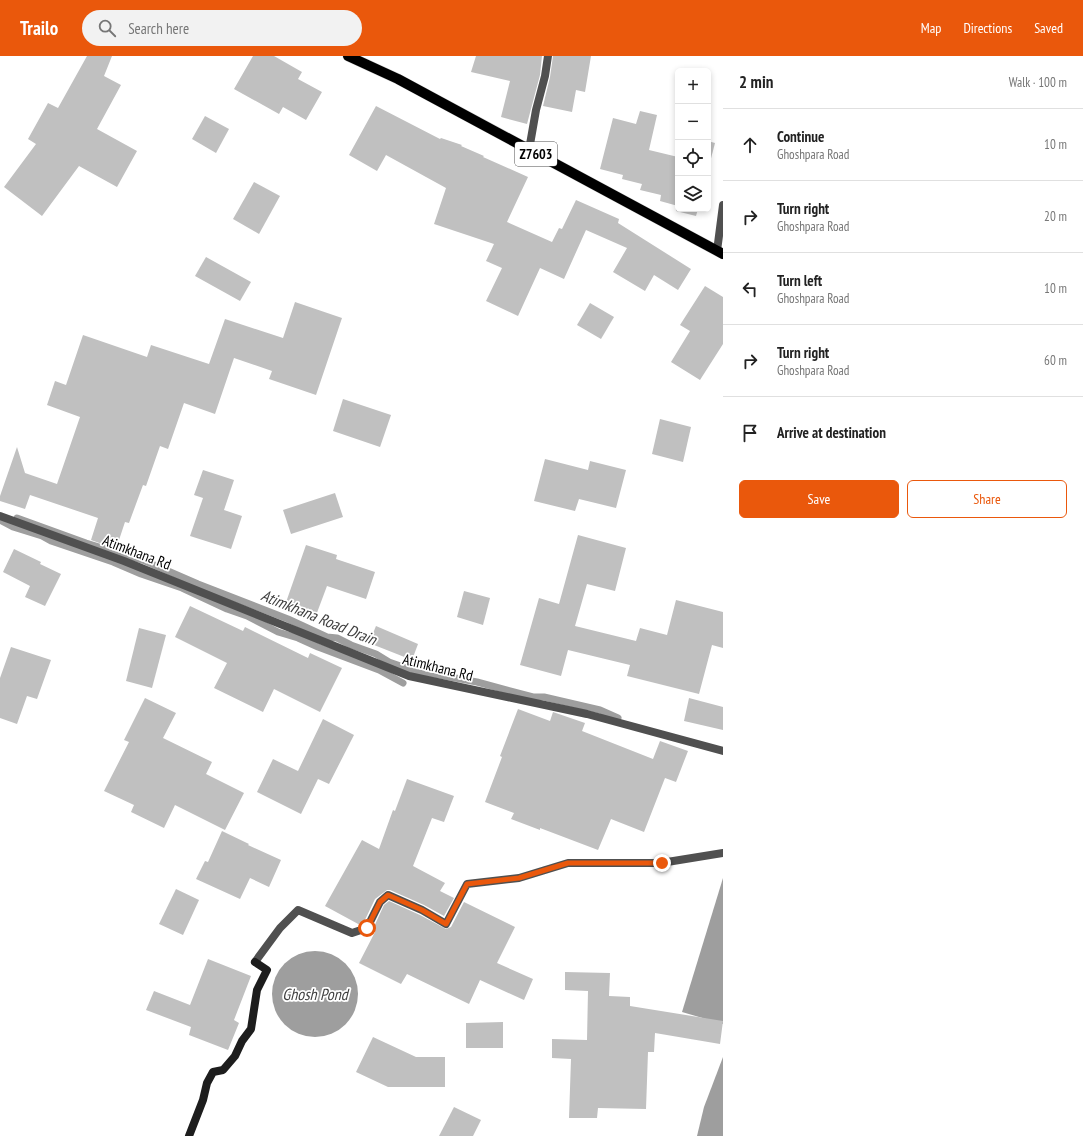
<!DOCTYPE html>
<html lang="en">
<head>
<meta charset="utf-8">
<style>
  :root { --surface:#fff; --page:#f2f2f2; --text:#222; --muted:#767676; --line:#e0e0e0; --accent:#ea580c }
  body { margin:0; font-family:"PT Sans Narrow",sans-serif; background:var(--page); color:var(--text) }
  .controls { position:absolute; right:12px; top:12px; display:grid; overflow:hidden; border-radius:6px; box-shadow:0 2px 6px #0003 }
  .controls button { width:36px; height:36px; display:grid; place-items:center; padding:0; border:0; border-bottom:1px solid var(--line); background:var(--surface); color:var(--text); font:20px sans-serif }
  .stop { position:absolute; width:12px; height:12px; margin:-9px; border:3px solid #ea580c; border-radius:50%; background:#fff }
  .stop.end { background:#ea580c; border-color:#fff; box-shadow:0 1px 4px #0008 }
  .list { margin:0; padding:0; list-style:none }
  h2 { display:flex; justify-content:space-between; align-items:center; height:52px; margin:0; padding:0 16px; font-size:17px }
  h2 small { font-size:13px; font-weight:400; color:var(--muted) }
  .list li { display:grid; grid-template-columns:26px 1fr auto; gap:12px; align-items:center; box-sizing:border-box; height:72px; padding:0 16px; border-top:1px solid var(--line) }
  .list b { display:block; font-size:15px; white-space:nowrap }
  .list p { margin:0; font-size:13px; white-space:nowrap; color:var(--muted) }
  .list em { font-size:13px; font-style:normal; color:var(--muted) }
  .actions { display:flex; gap:8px; padding:12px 16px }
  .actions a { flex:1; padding:9px 0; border:1px solid var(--accent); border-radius:6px; text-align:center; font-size:14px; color:var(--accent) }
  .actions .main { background:var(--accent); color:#fff }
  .icon { flex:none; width:22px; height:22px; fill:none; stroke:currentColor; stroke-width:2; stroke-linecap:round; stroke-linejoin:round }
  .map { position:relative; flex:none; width:723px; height:1080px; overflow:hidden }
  header { display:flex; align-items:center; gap:24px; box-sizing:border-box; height:56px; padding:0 20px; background:var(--accent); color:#fff }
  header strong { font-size:19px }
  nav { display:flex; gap:22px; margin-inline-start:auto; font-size:14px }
  .search { width:280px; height:36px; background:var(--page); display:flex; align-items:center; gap:10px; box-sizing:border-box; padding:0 14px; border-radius:22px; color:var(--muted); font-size:15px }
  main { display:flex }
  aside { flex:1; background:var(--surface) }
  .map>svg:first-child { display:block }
  .water { fill:#9e9e9e }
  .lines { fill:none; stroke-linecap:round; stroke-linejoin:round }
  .stream { stroke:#9e9e9e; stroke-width:7 }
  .building { fill:#c0c0c0 }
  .primary-casing { stroke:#dbdbdb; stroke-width:11 }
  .tertiary { stroke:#505050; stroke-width:8 }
  .secondary { stroke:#1d1d1d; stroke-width:8 }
  .primary { stroke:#000; stroke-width:10 }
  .route { stroke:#ea580c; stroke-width:5 }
  .labels { text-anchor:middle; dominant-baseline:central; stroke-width:3.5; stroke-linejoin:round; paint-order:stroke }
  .shield { fill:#fff; stroke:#4c4c4c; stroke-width:1 }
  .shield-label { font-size:14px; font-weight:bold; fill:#000 }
  .street-label { font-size:15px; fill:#000; stroke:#fff }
  .water-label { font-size:16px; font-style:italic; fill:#3f3f3f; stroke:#fff }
</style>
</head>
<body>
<header>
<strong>Trailo</strong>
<div class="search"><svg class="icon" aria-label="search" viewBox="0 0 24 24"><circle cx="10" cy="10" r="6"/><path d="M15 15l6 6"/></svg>Search here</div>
<nav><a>Map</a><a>Directions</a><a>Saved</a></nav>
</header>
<main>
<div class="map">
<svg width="723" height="1080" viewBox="0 0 723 1080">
  <rect width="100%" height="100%" fill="#fff"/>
  <g class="water">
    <path d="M 723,822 L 723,968 L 682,956 Z"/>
    <circle cx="315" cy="938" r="43"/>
    <path d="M 723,1001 L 723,1080 L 697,1080 L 704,1051 Z"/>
  </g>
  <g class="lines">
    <g class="stream">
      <path d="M 17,462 L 86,487 L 145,505 L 198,528 L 288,563 L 327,581 L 337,582 L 351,589 L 376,598 L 389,606 L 412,614 L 477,626 L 533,641 L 544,641 L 600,654 L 618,662"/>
      <path d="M 0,464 L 13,471 L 42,480 L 51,485 L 113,506 L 141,518 L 182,532 L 227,553 L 247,560 L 278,576 L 298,582 L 318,591 L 379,614 L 403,627"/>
    </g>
  </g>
  <g class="building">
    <path d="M 87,0 L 112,0 L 104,20 L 121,29 L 97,73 L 137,95 L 117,131 L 79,110 L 42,160 L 4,131 L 36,88 L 28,83 L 48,47 L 58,52 Z"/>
    <path d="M 253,0 L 274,0 L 302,16 L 298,23 L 322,36 L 306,64 L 283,51 L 279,58 L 234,33 Z"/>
    <path d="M 476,0 L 542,0 L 540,19 L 527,68 L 501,61 L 510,25 L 471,16 Z"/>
    <path d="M 553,0 L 591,0 L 585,36 L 576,34 L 572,56 L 543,50 L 550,21 Z"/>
    <path d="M 376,50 L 440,83 L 441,82 L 462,89 L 461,90 L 484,100 L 483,101 L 528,121 L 507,166 L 552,186 L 559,172 L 562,173 L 576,144 L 619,163 L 618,167 L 691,213 L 678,234 L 654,219 L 645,235 L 613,216 L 627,192 L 586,174 L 564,223 L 540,212 L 518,260 L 486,245 L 502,212 L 486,205 L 494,188 L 434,168 L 446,132 L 386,99 L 377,115 L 349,99 Z"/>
    <path d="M 640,55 L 657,59 L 649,94 L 678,101 L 678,153 L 698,153 L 696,160 L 676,155 L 678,150 L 660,145 L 661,139 L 640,134 L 642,128 L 622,123 L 623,119 L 600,113 L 613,62 L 636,68 Z"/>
    <path d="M 205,60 L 229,73 L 216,97 L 192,83 Z"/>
    <path d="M 708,85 L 715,87 L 708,114 Z"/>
    <path d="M 254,126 L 280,140 L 259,178 L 233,163 Z"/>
    <path d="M 206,201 L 251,226 L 240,245 L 195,220 Z"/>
    <path d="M 705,230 L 723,241 L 723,288 L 700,324 L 671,306 L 690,275 L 680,269 Z"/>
    <path d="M 295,246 L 342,262 L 316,339 L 269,323 L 272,315 L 234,302 L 215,358 L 184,347 L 168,393 L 160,390 L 146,430 L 143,429 L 129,467 L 125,466 L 116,493 L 91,484 L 98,462 L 30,439 L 25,453 L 0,445 L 0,440 L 17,391 L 25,417 L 57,428 L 80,361 L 47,349 L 55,325 L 66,329 L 83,279 L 147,301 L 151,289 L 209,308 L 225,263 L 283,282 Z"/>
    <path d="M 590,247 L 614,261 L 601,283 L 577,269 Z"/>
    <path d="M 343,343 L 391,359 L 380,391 L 333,375 Z"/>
    <path d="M 660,363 L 691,371 L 683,406 L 652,398 Z"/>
    <path d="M 545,403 L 588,414 L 590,405 L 626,414 L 616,452 L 579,443 L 575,455 L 534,445 Z"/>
    <path d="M 203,414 L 234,424 L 224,454 L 242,460 L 231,493 L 190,480 L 203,442 L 194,439 Z"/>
    <path d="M 335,437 L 343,461 L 291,478 L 283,454 Z"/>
    <path d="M 578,479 L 626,492 L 615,535 L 587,528 L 575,570 L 636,585 L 640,572 L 667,579 L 676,544 L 723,556 L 723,592 L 712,589 L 699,638 L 627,620 L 630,609 L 568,594 L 561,620 L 520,609 L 539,542 L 559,548 Z"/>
    <path d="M 306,489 L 337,499 L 336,503 L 375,516 L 366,543 L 327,530 L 315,562 L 284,552 Z"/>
    <path d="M 14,493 L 41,506 L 40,508 L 61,518 L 45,550 L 25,541 L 30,530 L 3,516 Z"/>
    <path d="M 464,535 L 490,542 L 483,569 L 457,561 Z"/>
    <path d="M 190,550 L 243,575 L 245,571 L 308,602 L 310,597 L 342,612 L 320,656 L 274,633 L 263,656 L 214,632 L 227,607 L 175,581 Z"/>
    <path d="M 376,570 L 418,588 L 412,604 L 369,587 Z"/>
    <path d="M 139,572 L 166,579 L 152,632 L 126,625 Z"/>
    <path d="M 11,591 L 51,604 L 37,643 L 27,640 L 17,668 L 0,662 L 0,622 Z"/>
    <path d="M 145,642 L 176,657 L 163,682 L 212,706 L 206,718 L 244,737 L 225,774 L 175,749 L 164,772 L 131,756 L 134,749 L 104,735 L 129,686 L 124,684 Z"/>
    <path d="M 689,642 L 723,651 L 723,674 L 684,665 Z"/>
    <path d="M 518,653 L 550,665 L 553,656 L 585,667 L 582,675 L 653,703 L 660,685 L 688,695 L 676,726 L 665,722 L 644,776 L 611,763 L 598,794 L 540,772 L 540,774 L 511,763 L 514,757 L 485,746 L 502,701 L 500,700 Z"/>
    <path d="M 323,663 L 354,679 L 329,728 L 318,723 L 301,758 L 257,736 L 273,703 L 298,715 Z"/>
    <path d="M 407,723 L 454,740 L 444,766 L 432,762 L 413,810 L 445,827 L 440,835 L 454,842 L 444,860 L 424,849 L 390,834 L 387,834 L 375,843 L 363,868 L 360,869 L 325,850 L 362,784 L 379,793 L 393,754 L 395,755 Z"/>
    <path d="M 222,775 L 249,788 L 248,789 L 281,804 L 269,831 L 250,822 L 240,843 L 196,823 L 205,805 L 208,806 Z"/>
    <path d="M 176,833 L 199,844 L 183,879 L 159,868 Z"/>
    <path d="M 389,845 L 420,859 L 446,873 L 451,871 L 464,846 L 515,871 L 497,907 L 533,923 L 524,944 L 480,924 L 469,948 L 407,918 L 401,928 L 359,907 L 375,876 L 372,875 L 384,849 Z"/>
    <path d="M 208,903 L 251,920 L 234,964 L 239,967 L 228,994 L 189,979 L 191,971 L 146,954 L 154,935 L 190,949 Z"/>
    <path d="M 565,916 L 610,917 L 609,940 L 630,941 L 630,950 L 723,965 L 720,988 L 655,977 L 654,996 L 648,996 L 646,1053 L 598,1052 L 597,1062 L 569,1062 L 571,1003 L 552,1002 L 552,983 L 587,984 L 588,935 L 565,934 Z"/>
    <path d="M 503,966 L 503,992 L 466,992 L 466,967 Z"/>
    <path d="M 373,981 L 416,1001 L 445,1001 L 445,1031 L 388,1031 L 356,1016 Z"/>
    <path d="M 454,1051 L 481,1064 L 473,1080 L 439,1080 Z"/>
  </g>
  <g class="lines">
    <g class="primary-casing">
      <path id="primary" d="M 348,0 L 398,23 L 723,198"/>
    </g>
    <g class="tertiary">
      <path d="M 529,94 L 536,54 L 545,20 L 548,0"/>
      <path d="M 717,195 L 723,149"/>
      <path d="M 0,460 L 124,505 L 409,620 L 587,658 L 723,695"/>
      <path d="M 255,906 L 280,872 L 298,854 L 352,877 L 367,872 L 380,846 L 388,839 L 422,854 L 446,868 L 467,828 L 519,822 L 568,807 L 661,807 L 723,797"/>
    </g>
    <path class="secondary" d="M 189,1080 L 203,1044 L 207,1027 L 213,1016 L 223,1014 L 235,1000 L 242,985 L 251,973 L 257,934 L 267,914 L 255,906"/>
    <use href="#primary" class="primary"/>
  </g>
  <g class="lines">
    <path class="route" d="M 367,872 L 380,846 L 388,839 L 422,854 L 446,868 L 467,828 L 519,822 L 568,807 L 662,807"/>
  </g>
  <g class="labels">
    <rect class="shield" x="515" y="86" width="42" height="24" rx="3"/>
    <g class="shield-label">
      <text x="536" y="98">Z7603</text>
    </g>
    <g class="street-label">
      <text transform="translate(137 496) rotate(21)">Atimkhana Rd</text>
      <text transform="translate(438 611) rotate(14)">Atimkhana Rd</text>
    </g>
    <g class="water-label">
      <text transform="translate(319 561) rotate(22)">Atimkhana Road Drain</text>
      <text x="315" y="938">Ghosh Pond</text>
    </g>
  </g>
</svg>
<div class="controls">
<button>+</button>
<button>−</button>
<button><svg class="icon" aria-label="locate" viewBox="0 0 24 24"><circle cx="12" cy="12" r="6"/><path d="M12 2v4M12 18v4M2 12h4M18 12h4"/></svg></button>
<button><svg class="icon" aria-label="layers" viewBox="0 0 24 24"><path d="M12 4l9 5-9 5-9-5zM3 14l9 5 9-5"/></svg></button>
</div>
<div class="stop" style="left:367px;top:872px"></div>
<div class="stop end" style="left:662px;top:807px"></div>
</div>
<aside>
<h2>2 min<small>Walk · 100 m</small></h2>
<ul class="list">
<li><svg class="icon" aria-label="ahead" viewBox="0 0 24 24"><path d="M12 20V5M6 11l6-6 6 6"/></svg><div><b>Continue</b><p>Ghoshpara Road</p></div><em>10 m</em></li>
<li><svg class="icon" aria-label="right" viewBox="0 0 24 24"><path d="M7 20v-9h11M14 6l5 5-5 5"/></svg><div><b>Turn right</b><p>Ghoshpara Road</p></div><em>20 m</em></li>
<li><svg class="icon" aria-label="left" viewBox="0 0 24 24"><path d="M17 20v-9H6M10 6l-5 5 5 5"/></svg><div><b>Turn left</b><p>Ghoshpara Road</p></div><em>10 m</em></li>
<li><svg class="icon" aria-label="right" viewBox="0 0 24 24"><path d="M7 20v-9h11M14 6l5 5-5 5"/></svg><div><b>Turn right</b><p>Ghoshpara Road</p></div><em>60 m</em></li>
<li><svg class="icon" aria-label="arrive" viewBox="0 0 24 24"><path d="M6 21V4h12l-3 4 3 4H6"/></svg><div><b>Arrive at destination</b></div></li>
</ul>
<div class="actions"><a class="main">Save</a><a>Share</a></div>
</aside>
</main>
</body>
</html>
